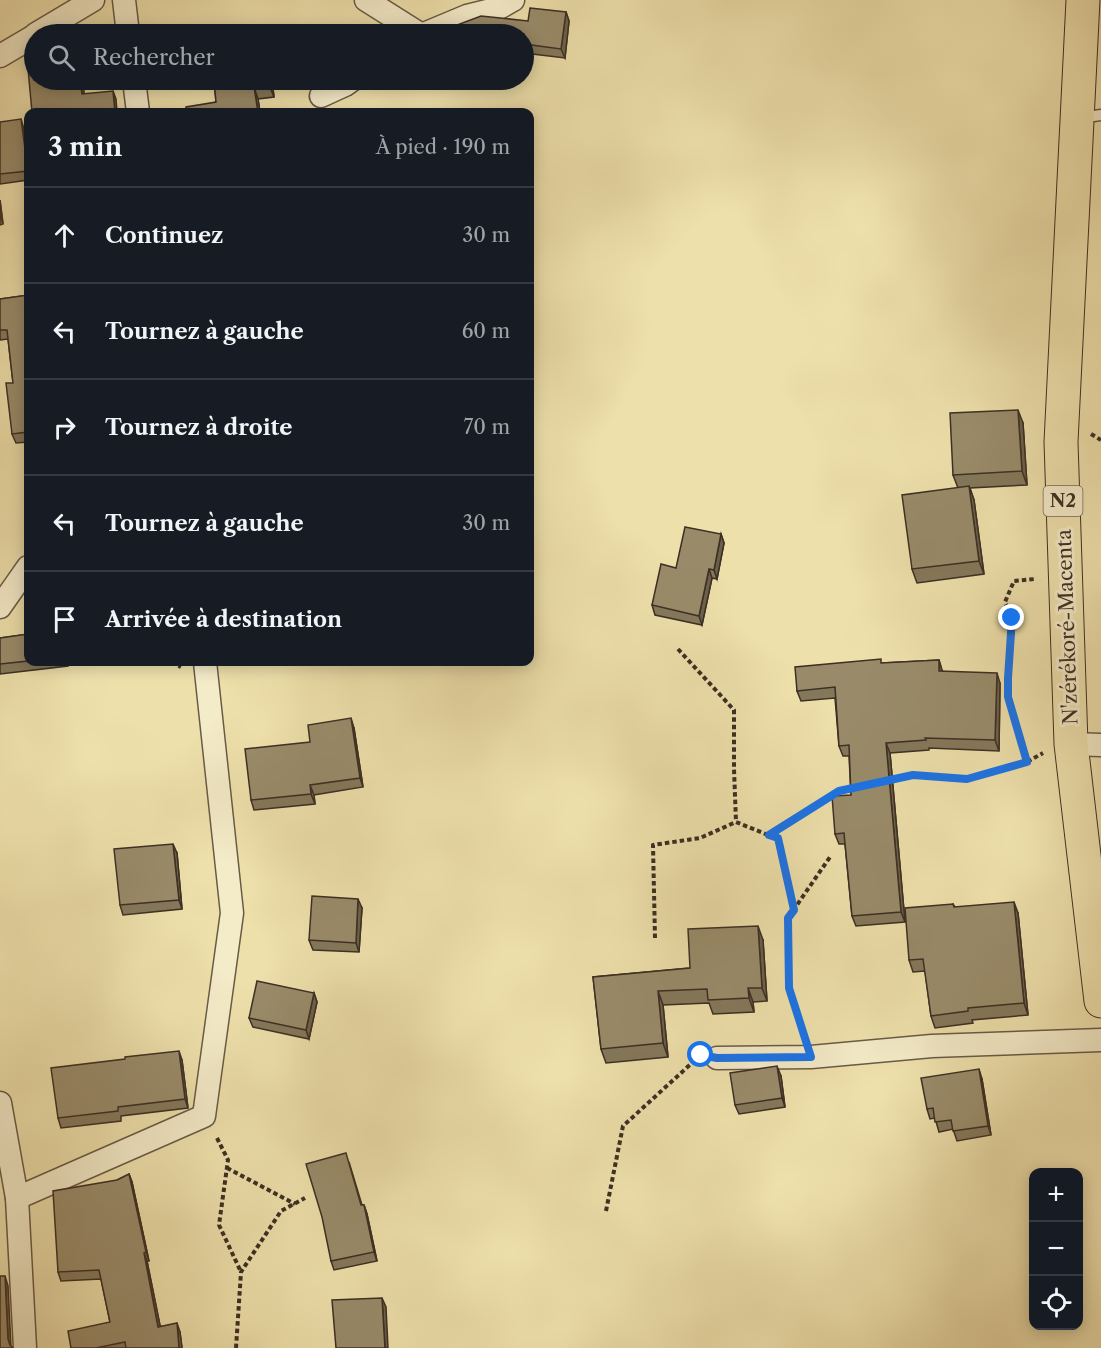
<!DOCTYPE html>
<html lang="fr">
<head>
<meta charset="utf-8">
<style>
  :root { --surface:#171b24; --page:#20242c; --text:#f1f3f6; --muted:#9ea1a6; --line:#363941 }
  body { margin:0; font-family:"Libre Caslon Text",serif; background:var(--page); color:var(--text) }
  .controls { position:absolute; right:18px; bottom:18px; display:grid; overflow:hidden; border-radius:12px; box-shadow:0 3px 15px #0003 }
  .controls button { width:54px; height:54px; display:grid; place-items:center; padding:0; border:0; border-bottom:2px solid var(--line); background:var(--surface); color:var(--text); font:30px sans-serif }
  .stop { position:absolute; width:18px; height:18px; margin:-14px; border:4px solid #1a73e8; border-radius:50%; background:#fff }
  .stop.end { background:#1a73e8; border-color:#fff; box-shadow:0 2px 6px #0008 }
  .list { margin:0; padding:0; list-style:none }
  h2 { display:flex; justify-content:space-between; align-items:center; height:78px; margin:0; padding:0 24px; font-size:26px }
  h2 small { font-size:20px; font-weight:400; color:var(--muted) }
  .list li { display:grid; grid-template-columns:39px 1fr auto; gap:18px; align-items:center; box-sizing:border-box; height:96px; padding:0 24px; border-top:2px solid var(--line) }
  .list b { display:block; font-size:22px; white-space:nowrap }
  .list em { font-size:20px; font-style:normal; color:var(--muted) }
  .icon { flex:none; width:33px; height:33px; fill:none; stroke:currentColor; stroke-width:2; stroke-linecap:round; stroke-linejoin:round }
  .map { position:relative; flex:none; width:1101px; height:1348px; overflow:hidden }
  .search { position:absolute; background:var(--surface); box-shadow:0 3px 15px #0003; left:24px; top:24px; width:510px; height:66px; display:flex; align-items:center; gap:15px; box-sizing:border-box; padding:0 21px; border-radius:33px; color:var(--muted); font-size:22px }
  .panel { position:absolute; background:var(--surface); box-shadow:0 3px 15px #0003; left:24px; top:108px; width:510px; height:558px; border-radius:12px }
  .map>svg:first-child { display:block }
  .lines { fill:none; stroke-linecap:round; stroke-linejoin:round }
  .lane-casing { stroke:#685b46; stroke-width:13 }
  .street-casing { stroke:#685b46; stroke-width:25 }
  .highway-casing { stroke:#3c2f24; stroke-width:35 }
  .path { stroke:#3c2f24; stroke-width:4; stroke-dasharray:4.5 3; stroke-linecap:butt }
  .lane { stroke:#f4ebc8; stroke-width:10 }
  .street { stroke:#f4ebc8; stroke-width:22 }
  .highway { stroke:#eee0ab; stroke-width:33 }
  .wall { fill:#84785b; stroke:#3c2f24; stroke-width:1.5 }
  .shaded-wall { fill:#6b614a; stroke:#3c2f24; stroke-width:1.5 }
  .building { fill:#998b6a; stroke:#3c2f24; stroke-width:1.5 }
  .route { stroke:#1a73e8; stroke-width:8 }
  .labels { text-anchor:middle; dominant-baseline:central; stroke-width:6; stroke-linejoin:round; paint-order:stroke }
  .shield { fill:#f4ebc8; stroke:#736755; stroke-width:1.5 }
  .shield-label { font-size:18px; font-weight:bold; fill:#3c2f24 }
  .street-label { font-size:20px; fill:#3c2f24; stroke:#f4ebc8 }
</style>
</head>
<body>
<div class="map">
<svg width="1101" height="1348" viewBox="0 0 1101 1348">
  <rect width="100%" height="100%" fill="#eee0ab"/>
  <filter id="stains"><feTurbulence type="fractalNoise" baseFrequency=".00333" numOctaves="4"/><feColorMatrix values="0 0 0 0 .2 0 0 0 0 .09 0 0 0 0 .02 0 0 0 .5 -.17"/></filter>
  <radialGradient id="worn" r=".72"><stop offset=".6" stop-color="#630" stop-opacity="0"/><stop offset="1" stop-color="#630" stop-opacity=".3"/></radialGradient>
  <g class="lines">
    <g class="lane-casing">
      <path id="lane" d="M 1080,118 L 1101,115"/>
    </g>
    <g class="street-casing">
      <g id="street">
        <path d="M 124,0 L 128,34"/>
        <path d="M 366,0 L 420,34"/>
        <path d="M 36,34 L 93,0"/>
        <path d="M 424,34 L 467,16 L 499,8 L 513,0"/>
        <path d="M 0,56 L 34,36"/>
        <path d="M 134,80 L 138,112"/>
        <path d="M 321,96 L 345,85 L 352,80"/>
        <path d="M 0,607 L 28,567"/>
        <path d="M 1071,744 L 1101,745"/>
        <path d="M 717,1058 L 811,1057 L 932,1046 L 1101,1040"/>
        <path d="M 0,1103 L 17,1198 L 204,1116 L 232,913 L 205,662"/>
        <path d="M 17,1198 L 25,1348"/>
      </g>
    </g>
    <g class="highway-casing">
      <path id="highway" d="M 1083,0 L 1061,442 L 1071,744 L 1101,1001"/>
    </g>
    <g class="path">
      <path d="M 1091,434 L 1101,440"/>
      <path d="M 678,649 L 734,710 L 734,769 L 736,822"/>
      <path d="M 172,662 L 181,667"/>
      <path d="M 1027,762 L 1008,697 L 1008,678 L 1012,618 L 1005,602 L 1014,581 L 1035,579"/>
      <path d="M 888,780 L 913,775 L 967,779 L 1027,762 L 1043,753"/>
      <path d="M 769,835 L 839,791 L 854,788"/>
      <path d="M 655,938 L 653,845 L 700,838 L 736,822 L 778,839 L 794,910"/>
      <path d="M 804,1034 L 789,988 L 788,918 L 830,857"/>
      <path d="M 217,1138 L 228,1160 L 219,1225 L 241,1272"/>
      <path d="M 227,1168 L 295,1204"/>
      <path d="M 606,1211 L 623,1126 L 693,1062"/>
      <path d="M 236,1348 L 241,1272 L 281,1211 L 305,1198"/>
    </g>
    <use href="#lane" class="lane"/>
    <use href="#street" class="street"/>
    <use href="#highway" class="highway"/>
  </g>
  <g class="wall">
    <path d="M 566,12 L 569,21 L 565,58 L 524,53 L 524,34 L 528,21 Z"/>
    <path d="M 214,80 L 272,80 L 274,97 L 258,99 L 260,112 L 186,112 L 216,102 Z"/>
    <path d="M 0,122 L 24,129 L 28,157 L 28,180 L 0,184 Z"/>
    <path d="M 0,200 L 3,224 L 0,225 Z"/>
    <path d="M 28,295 L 28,442 L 16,443 L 12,434 L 13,383 L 8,339 L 0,340 L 0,299 Z"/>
    <path d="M 1023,423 L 1027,485 L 970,488 L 974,500 L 984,574 L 917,583 L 912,569 L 958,488 L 953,475 Z"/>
    <path d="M 721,534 L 724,543 L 717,579 L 712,578 L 702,625 L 655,615 L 652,605 L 676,568 Z"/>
    <path d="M 28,634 L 28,662 L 68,662 L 68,666 L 0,674 L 0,638 Z"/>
    <path d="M 939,660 L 942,671 L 1000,683 L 999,751 L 929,748 L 929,750 L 890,753 L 905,922 L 856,926 L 852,916 L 845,844 L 839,844 L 835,834 L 851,795 L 849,756 L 843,756 L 839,746 L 835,698 L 801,701 L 797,691 L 882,663 Z"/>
    <path d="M 354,728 L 363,787 L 314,795 L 315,804 L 254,810 L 251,800 L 310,742 Z"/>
    <path d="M 177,853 L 182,909 L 123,915 L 120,905 Z"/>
    <path d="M 953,904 L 955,907 L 1018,913 L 1028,1015 L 972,1020 L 973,1023 L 935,1028 L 931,1016 L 925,971 L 913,972 L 909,960 Z"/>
    <path d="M 362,908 L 359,952 L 313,950 L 309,940 Z"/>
    <path d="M 763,940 L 767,1001 L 753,1002 L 754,1012 L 713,1014 L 709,1003 L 663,1005 L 668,1057 L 606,1063 L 601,1049 L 593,977 L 690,968 Z"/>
    <path d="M 314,993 L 317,1002 L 309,1039 L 253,1027 L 249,1018 Z"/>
    <path d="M 182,1060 L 188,1108 L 121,1116 L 121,1121 L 61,1128 L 58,1118 Z"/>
    <path d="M 781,1076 L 785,1107 L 739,1114 L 735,1105 Z"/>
    <path d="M 982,1079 L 991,1135 L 957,1141 L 953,1129 L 939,1132 L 935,1118 L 930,1119 L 927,1109 Z"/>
    <path d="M 349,1162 L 362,1205 L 364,1205 L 367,1214 L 377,1261 L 334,1270 L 331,1261 Z"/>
    <path d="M 129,1174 L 132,1182 L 149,1261 L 147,1261 L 160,1326 L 180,1332 L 182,1348 L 71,1348 L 110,1322 L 101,1279 L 61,1281 L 58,1272 L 117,1180 Z"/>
  </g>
  <g class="shaded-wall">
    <path d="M 566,12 L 569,21 L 565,58 L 561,49 Z"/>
    <path d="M 80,80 L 83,80 L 85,102 L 82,94 Z"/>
    <path d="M 269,80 L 272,80 L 274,97 L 269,85 Z"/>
    <path d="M 254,87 L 258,99 L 260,112 L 258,112 Z"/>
    <path d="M 113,91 L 116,99 L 117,112 L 115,112 Z"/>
    <path d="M 21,119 L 24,129 L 28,157 L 28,171 Z"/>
    <path d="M 0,200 L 3,224 L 0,215 Z"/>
    <path d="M 1018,410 L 1023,423 L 1027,485 L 1022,471 Z"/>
    <path d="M 969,486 L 974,500 L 984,574 L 979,561 Z"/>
    <path d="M 721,534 L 724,543 L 717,579 L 714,570 Z"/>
    <path d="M 709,569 L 712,578 L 702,625 L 699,616 Z"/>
    <path d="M 939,660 L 942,670 L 943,682 L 939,671 Z"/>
    <path d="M 997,673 L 1000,683 L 999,751 L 995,740 Z"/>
    <path d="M 351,718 L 354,728 L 363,787 L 360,778 Z"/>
    <path d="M 886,743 L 890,753 L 905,922 L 901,912 Z"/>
    <path d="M 310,785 L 314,795 L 315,804 L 311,794 Z"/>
    <path d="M 173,844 L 177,853 L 182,909 L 179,900 Z"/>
    <path d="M 358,899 L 362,908 L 359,952 L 356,943 Z"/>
    <path d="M 1014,902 L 1018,913 L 1028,1015 L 1024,1003 Z"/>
    <path d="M 758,926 L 763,940 L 767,1001 L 762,988 Z"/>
    <path d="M 748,988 L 753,1002 L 754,1012 L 749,998 Z"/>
    <path d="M 658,991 L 663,1005 L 668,1057 L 663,1043 Z"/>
    <path d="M 314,993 L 317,1002 L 309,1039 L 306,1030 Z"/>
    <path d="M 179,1051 L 182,1060 L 188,1108 L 185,1099 Z"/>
    <path d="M 777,1066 L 781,1076 L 785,1107 L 782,1098 Z"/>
    <path d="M 979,1069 L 982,1079 L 991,1135 L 988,1126 Z"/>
    <path d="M 129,1174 L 132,1182 L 149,1261 L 146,1252 Z"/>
    <path d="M 364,1205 L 367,1214 L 377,1261 L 374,1252 Z"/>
    <path d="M 144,1253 L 147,1261 L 162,1335 L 158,1327 Z"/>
    <path d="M 5,1276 L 8,1286 L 11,1348 L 8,1339 Z"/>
    <path d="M 382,1298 L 386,1307 L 388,1348 L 385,1348 Z"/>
    <path d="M 177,1323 L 180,1332 L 182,1348 L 179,1348 Z"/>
  </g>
  <g class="building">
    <path d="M 530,8 L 566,12 L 561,49 L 524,44 L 524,34 L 448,34 L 449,28 L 481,16 L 528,21 Z"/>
    <path d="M 27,58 L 34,58 L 34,80 L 80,80 L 82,94 L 113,91 L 115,112 L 32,112 Z"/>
    <path d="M 214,80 L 269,80 L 269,85 L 254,87 L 258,112 L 186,112 L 186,107 L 216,102 Z"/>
    <path d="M 21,119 L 28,171 L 0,174 L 0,122 Z"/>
    <path d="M 28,295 L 28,432 L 12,434 L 6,383 L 13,383 L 7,330 L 0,330 L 0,299 Z"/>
    <path d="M 1018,410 L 1022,471 L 953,475 L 950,413 Z"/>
    <path d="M 969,486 L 979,561 L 912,569 L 902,495 Z"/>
    <path d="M 685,527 L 721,534 L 714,570 L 709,569 L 699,616 L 652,605 L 661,564 L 676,568 Z"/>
    <path d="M 28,634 L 28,661 L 0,664 L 0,638 Z"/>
    <path d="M 881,659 L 881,663 L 939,660 L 939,671 L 997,673 L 995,740 L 925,738 L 926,740 L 886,743 L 901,912 L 852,916 L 844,833 L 835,834 L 832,796 L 851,795 L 849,745 L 839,746 L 835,687 L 797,691 L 795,667 Z"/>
    <path d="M 351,718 L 360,778 L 310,785 L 311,794 L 251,800 L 245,749 L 310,742 L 308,725 Z"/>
    <path d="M 173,844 L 179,900 L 120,905 L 114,849 Z"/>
    <path d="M 312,896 L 358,899 L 356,943 L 309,940 Z"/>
    <path d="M 1014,902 L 1024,1003 L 968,1008 L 968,1011 L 931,1016 L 923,959 L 909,960 L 905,908 L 953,904 L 954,907 Z"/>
    <path d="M 758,926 L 762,988 L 748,988 L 749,998 L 708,1000 L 707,989 L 658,991 L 663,1043 L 601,1049 L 593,977 L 690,968 L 688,929 Z"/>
    <path d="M 257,981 L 314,993 L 306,1030 L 249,1018 Z"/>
    <path d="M 179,1051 L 185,1099 L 118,1107 L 118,1111 L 58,1118 L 51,1068 L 125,1059 L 125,1057 Z"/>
    <path d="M 777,1066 L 782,1098 L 735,1105 L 730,1073 Z"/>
    <path d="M 979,1069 L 988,1126 L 953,1131 L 951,1120 L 935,1122 L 933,1108 L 927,1109 L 921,1078 Z"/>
    <path d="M 346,1153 L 361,1205 L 364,1205 L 374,1252 L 331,1261 L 322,1217 L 306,1164 Z"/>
    <path d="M 129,1174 L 146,1252 L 144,1253 L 158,1327 L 177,1323 L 179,1348 L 126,1348 L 125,1342 L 96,1348 L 71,1348 L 68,1331 L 110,1322 L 99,1270 L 58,1272 L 53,1191 L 117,1180 Z"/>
    <path d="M 0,1276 L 5,1276 L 8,1339 L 10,1345 L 13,1348 L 0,1348 Z"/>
    <path d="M 382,1298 L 385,1348 L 336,1348 L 332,1300 Z"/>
  </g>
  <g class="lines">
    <path class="route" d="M 701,1055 L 717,1058 L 811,1057 L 789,988 L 788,918 L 794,910 L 778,838 L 769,835 L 839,791 L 913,775 L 967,779 L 1027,762 L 1008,697 L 1008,678 L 1012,618"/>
  </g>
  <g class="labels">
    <rect class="shield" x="1043.5" y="486" width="39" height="30" rx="4.5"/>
    <g class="shield-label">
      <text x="1063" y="501">N2</text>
    </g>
    <g class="street-label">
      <text transform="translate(1067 627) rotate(-92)">N'zérékoré-Macenta</text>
    </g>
  </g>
  <rect width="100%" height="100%" filter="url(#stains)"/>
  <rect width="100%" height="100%" fill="url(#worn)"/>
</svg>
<div class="controls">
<button>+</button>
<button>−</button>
<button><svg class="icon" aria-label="locate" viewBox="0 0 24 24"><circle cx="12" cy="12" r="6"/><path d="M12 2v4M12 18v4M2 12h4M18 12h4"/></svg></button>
</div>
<div class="stop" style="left:701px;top:1055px"></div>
<div class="stop end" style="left:1012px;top:618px"></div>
<div class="search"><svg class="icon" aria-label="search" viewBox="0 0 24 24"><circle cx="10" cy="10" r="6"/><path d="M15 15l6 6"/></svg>Rechercher</div>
<section class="panel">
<h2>3 min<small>À pied · 190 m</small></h2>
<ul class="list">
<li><svg class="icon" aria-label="ahead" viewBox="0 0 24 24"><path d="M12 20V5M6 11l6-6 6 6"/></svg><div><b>Continuez</b></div><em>30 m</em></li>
<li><svg class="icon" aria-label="left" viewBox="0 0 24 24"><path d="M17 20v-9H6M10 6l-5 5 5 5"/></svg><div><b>Tournez à gauche</b></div><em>60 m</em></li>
<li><svg class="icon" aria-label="right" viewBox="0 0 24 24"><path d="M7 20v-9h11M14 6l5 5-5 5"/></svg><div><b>Tournez à droite</b></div><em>70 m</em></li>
<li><svg class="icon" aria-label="left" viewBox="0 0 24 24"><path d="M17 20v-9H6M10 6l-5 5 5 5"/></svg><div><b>Tournez à gauche</b></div><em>30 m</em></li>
<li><svg class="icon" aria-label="arrive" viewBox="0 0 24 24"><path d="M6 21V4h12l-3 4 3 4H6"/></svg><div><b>Arrivée à destination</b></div></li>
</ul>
</section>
</div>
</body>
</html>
